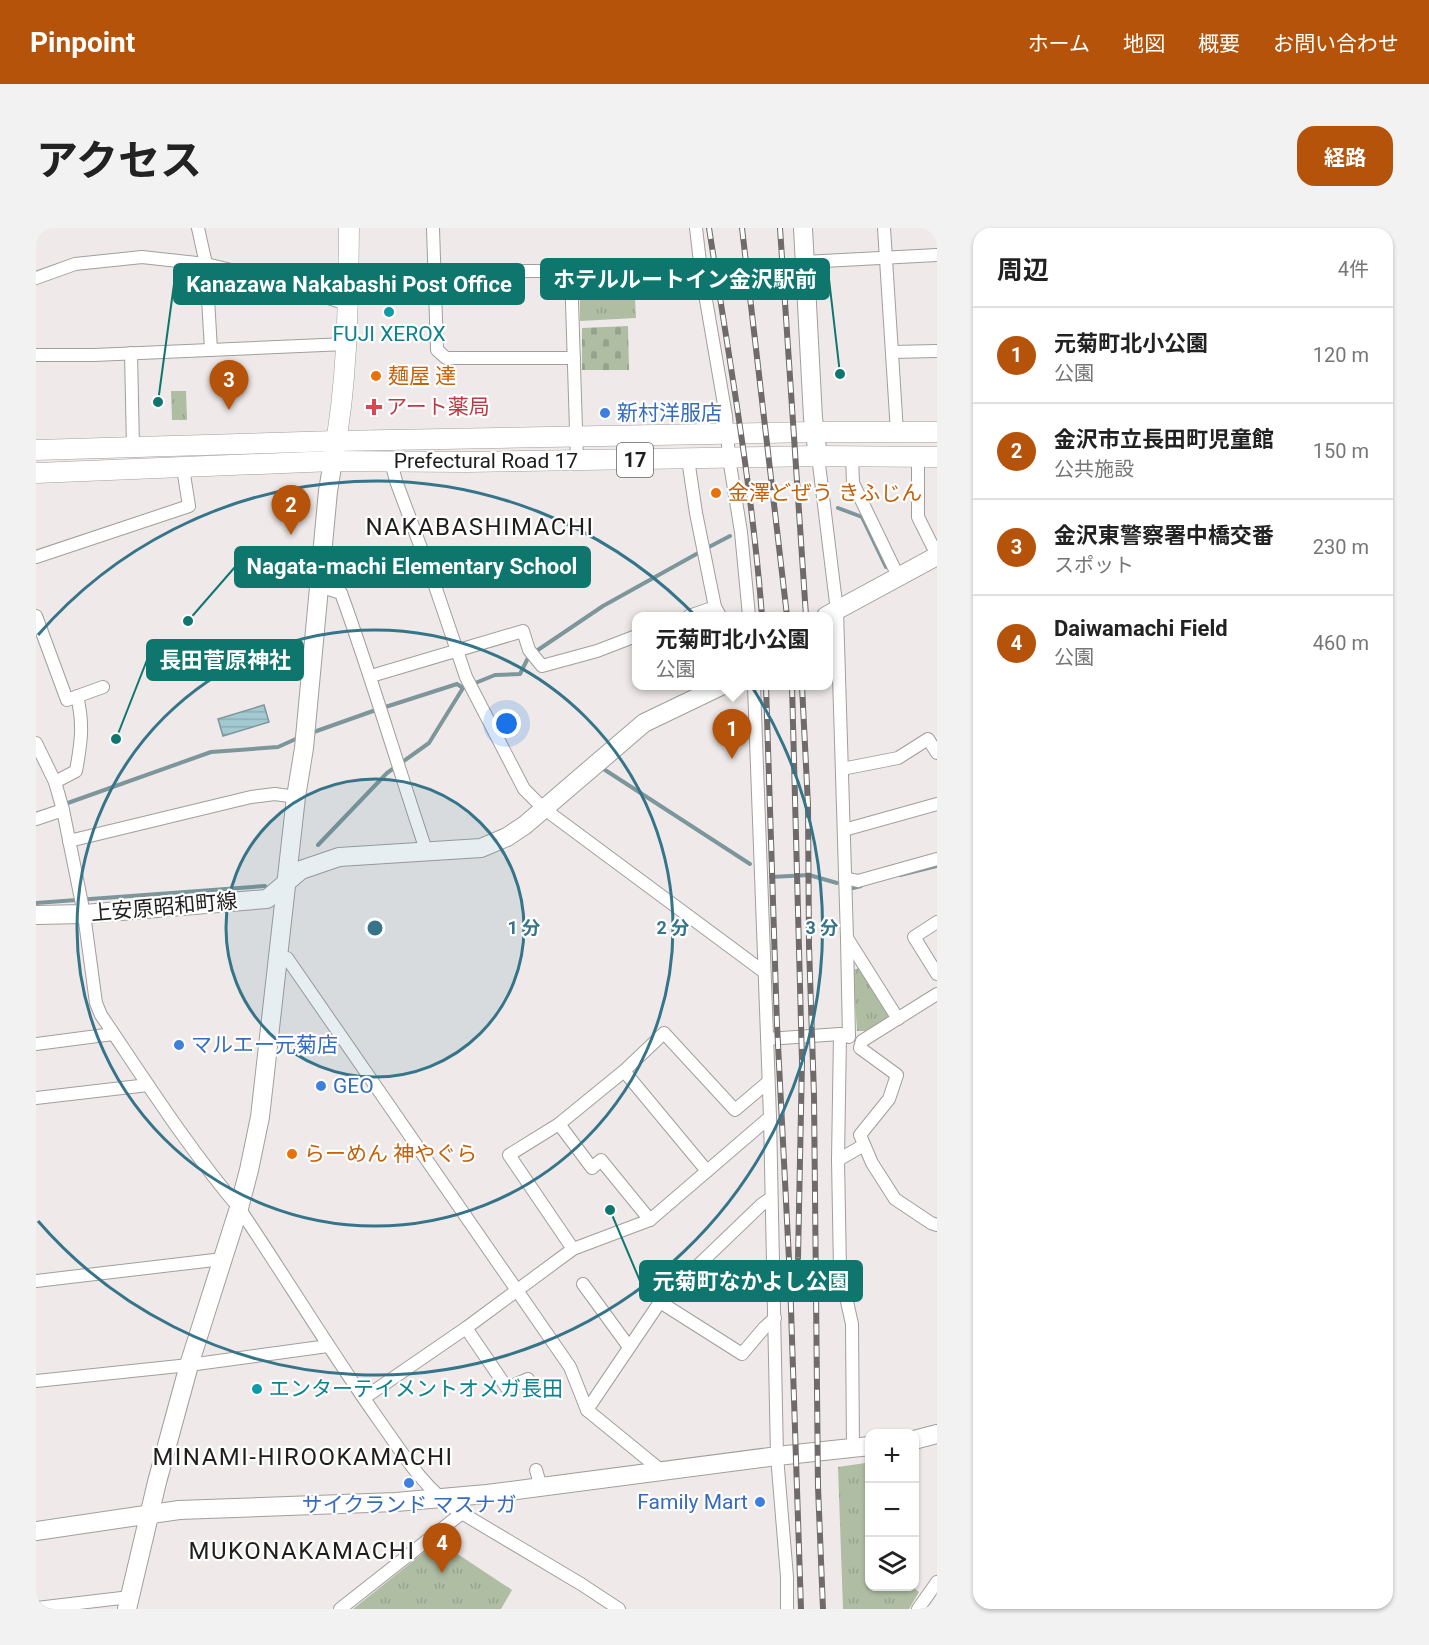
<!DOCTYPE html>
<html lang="ja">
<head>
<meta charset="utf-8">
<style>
  :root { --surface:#fff; --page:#f2f2f2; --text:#222; --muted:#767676; --line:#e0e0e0; --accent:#b45309 }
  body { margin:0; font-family:Roboto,"Noto Sans JP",sans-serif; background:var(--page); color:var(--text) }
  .controls { position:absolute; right:18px; bottom:18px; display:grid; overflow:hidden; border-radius:12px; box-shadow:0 2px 4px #0004 }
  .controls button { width:54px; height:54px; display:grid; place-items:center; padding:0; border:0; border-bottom:2px solid var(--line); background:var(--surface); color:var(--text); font:30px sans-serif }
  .you { position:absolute; left:471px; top:496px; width:21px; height:21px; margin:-15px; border:4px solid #fff; border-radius:50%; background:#1a73e8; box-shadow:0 0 0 9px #1a73e833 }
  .badge { display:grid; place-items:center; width:39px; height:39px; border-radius:50%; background:var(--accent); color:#fff; font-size:20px; font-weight:700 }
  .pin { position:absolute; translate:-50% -50px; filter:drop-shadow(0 2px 3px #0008) }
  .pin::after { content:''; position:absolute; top:32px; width:21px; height:18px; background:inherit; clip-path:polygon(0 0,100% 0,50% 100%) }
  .popup { position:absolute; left:596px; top:384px; width:201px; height:78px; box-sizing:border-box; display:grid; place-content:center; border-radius:12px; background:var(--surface); filter:drop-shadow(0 2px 4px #0005); font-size:20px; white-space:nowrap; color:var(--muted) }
  .popup b { font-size:22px; color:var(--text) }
  .popup::after { content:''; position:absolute; left:50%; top:100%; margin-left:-12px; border:12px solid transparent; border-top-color:var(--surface) }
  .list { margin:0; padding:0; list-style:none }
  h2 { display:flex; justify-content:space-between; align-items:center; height:78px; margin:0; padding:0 24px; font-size:26px }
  h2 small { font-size:20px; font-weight:400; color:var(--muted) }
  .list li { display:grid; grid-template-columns:39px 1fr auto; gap:18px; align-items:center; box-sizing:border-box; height:96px; padding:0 24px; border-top:2px solid var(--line) }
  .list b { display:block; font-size:22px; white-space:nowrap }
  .list p { margin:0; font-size:20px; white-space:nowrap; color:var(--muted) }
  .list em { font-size:20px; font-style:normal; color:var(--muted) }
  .icon { flex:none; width:33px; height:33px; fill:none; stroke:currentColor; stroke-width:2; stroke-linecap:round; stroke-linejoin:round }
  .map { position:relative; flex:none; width:901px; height:1381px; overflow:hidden; border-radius:18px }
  header { display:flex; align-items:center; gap:36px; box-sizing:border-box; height:84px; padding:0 30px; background:var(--accent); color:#fff }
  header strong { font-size:28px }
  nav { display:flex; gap:33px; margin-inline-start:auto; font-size:21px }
  .intro { display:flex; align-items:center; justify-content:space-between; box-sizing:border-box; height:144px; padding:0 36px }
  h1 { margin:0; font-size:42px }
  .button { padding:15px 27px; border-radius:18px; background:var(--accent); color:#fff; font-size:21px; font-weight:700 }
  main { display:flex; gap:36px; padding:0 36px }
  aside { flex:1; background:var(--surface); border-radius:18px; box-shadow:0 2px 4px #0004 }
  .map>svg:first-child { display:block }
  .grass { fill:url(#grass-tufts) }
  .cemetery { fill:url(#cemetery-stones) }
  .water { fill:url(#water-rules); stroke:#7c969b; stroke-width:1.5 }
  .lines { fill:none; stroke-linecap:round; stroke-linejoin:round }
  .stream { stroke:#7c969b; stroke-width:4 }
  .street-casing { stroke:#a29e9c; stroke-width:14 }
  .secondary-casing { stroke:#a29e9c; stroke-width:20 }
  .primary-casing { stroke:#a29e9c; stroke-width:21 }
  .street { stroke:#fff; stroke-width:12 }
  .secondary { stroke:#fff; stroke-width:18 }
  .primary { stroke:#fff; stroke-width:20 }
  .rail-casing { stroke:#6f6b6a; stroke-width:6 }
  .rail { stroke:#fff; stroke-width:4; stroke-dasharray:11; stroke-linecap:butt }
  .ring { fill:none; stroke:#357489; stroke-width:3 }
  .culture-dot { fill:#0f9aa8; stroke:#fff; stroke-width:2 }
  .food-dot { fill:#e8710a; stroke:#fff; stroke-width:2 }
  .health-dot { fill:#e0444e; stroke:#fff; stroke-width:2 }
  .shop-dot { fill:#3f7fe0; stroke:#fff; stroke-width:2 }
  .labels { text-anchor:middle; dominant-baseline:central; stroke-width:4.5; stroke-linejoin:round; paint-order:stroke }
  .shield { fill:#fff; stroke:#636261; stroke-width:1.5 }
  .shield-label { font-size:20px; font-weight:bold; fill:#201e1d }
  .culture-label { font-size:21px; fill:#0d838f; stroke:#fff }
  .food-label { font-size:21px; fill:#c56008; stroke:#fff; text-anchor:start }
  .health-label { font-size:21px; fill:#be3a42; stroke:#fff; text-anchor:start }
  .shop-label { font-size:21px; fill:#366cbe; stroke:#fff; text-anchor:start }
  .street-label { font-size:21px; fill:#201e1d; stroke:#fff }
  .quarter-label { font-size:24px; letter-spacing:1.5px; fill:#201e1d; stroke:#fff }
  .centre { fill:#357489; stroke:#fff; stroke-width:3 }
  .ring-label { font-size:18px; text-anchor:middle; font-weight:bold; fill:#357489; stroke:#fff; stroke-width:4.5; stroke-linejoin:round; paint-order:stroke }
  .leader { fill:none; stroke:#0f766e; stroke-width:2 }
  .callout-dot { fill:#0f766e; stroke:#fff; stroke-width:2 }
  .callout { fill:#0f766e; stroke:#0f766e; stroke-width:2 }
  .callout-label { font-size:22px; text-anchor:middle; font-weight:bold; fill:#fff }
</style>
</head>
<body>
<header>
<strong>Pinpoint</strong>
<nav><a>ホーム</a><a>地図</a><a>概要</a><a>お問い合わせ</a></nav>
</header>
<div class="intro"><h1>アクセス</h1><a class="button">経路</a></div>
<main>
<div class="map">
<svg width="901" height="1381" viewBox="0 0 901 1381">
  <defs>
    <pattern id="grass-tufts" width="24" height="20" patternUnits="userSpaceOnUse" patternTransform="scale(1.5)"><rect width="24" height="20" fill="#afbea3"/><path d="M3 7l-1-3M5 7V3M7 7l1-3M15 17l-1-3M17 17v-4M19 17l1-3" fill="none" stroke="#96a38c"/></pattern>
    <pattern id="cemetery-stones" width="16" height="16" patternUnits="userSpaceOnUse" patternTransform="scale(1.5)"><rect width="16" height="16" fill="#afbea3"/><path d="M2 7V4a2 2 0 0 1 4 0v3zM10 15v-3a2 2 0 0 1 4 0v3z" fill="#96a38c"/></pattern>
    <pattern id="water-rules" width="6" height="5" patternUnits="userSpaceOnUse" patternTransform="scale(1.5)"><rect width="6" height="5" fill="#a4cad1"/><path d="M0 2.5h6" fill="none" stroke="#8dadb3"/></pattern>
  </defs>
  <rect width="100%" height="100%" fill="#efeae9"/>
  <g class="grass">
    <path d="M 598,51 L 600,90 L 544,93 L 544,57 L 550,52 Z"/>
    <path d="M 135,163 L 150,163 L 151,192 L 136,192 Z"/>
    <path d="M 823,740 L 852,786 L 852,792 L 837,803 L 821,803 L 817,742 Z"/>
    <path d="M 829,1235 L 834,1358 L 877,1359 L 883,1364 L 873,1381 L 807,1381 L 802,1239 Z"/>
    <path d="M 402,1313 L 476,1362 L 465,1381 L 317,1381 Z"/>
  </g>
  <path class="cemetery" d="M 592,98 L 593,142 L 546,142 L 546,100 Z"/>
  <path class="water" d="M 228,477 L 233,494 L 187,508 L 182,491 Z"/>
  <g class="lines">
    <g class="stream">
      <path d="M 802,280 L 826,289 L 850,339"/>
      <path d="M 671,320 L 694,308"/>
      <path d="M 275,505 L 337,483 L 421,456 L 427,460"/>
      <path d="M 564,541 L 566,540 L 714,636"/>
      <path d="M 29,576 L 175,524 L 242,519 L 262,510"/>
      <path d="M 282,617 L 351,545 L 393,515 L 427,460 L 459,447 L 484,446 L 493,428 L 567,378 L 664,324"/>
      <path d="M 864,647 L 901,638"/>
      <path d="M 735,649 L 773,647 L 801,655"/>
      <path d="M 817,660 L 825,658"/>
      <path d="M 0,675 L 229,658"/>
    </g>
    <g class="street-casing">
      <g id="street">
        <path d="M 162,0 L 170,36 L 175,122"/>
        <path d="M 397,0 L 401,122 L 410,130 L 538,130"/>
        <path d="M 660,0 L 665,43 L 690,188 L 693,230 L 705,304 L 713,388"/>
        <path d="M 848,0 L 861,204"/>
        <path d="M 768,34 L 901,27"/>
        <path d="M 535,43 L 541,233"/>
        <path d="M 313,47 L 379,47 L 465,43 L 665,43"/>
        <path d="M 0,50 L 39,36 L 106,29 L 170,36 L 237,52 L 311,76"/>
        <path d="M 856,124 L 901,123"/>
        <path d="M 95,125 L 97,219"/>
        <path d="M 0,127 L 58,127 L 310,116"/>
        <path d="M 782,228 L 801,383 L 811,710 L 862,791"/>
        <path d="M 816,228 L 817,255 L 862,348"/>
        <path d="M 882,230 L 882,289 L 901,327"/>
        <path d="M 652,231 L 660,285 L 679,379 L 684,388"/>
        <path d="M 355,234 L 360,253 L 397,352 L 430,449 L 488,561 L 507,580 L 728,744"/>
        <path d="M 0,329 L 153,278 L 147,240"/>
        <path d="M 283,358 L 305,365 C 336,450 361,536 390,622"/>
        <path d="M 0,388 L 31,472 L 67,459"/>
        <path d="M 653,388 L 679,379"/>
        <path d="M 335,448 L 487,403 L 493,422 L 506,438 L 561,423 L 600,408"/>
        <path d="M 718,458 L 734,889 L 741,1228 L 751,1349 L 751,1381"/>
        <path d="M 0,515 L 19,554 L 27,582 L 48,686 L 60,775 L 65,787 C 109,852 152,920 203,980 C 251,1051 295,1125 345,1195 C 367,1226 387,1259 419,1281 L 545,1356 L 583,1381"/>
        <path d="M 806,541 L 862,530 L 892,511 L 901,525"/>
        <path d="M 19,554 L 40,543 C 45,515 48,497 41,468"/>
        <path d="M 0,591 L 27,582"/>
        <path d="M 808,602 L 901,576"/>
        <path d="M 33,613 L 215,569 L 239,566 L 260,569"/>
        <path d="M 809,650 L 822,653 L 901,631"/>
        <path d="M 901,694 L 878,709 L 901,746"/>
        <path d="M 811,711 L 813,809"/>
        <path d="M 241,728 L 251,730 L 534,1139 L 551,1182 L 627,1244"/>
        <path d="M 901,766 L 826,813 L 824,820 L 861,847 L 853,871 L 824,907 L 836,935 L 859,971 L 895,995 L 901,997"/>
        <path d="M 804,806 L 802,932 L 804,1042 L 816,1096 L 817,1220"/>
        <path d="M 731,811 L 804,806 L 810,808"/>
        <path d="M 0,816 L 77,806"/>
        <path d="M 588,843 L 628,805 L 699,882 L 732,854"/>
        <path d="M 0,870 L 112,857"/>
        <path d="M 523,896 L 556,940 L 565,932 L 614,992"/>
        <path d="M 802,932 L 828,917"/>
        <path d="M 537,1021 L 473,927 L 523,896 L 588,843 L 671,943"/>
        <path d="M 738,1045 L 804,1042"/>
        <path d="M 0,1053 L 187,1031"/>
        <path d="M 547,1056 L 593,1119"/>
        <path d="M 624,1074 L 706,1126 L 728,1100 L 739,1090"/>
        <path d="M 430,1100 L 471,1160 L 492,1151 L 495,1158"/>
        <path d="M 0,1153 L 153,1137 L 292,1118"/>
        <path d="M 328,1170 L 430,1100 L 537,1021 L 614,992 L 734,889"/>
        <path d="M 551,1182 L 624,1074 L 725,977 L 735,970"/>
        <path d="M 500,1242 L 505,1259"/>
        <path d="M 0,1380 L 94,1369"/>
        <path d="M 304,1381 L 426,1285"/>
        <path d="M 882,1381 L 901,1354"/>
      </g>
    </g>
    <g class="secondary-casing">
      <g id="secondary">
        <path d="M 767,0 L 777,190 L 782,228"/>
        <path d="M 790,388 L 901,328"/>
        <path d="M 0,687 L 48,686 L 231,671 L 265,642 L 303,629 L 445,620 L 471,609 L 489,597 L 608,495 L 685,458"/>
        <path d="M 878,1212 L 901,1206"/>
        <path d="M 0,1303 L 143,1282 L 360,1274 L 451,1266 L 741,1228 L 834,1218"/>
        <path d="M 91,1381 L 121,1254 L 153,1137 L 203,980 L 213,942 L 224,889 L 260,569 L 268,520 L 292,263 L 297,233"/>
      </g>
    </g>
    <g class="primary-casing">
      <g id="primary">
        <path d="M 0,222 L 300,213 L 778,204 L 901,204"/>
        <path d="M 298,225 C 312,151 312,74 313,0"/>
        <path d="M 0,245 L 297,233 L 430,234 L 782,228 L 901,229"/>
      </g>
    </g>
    <use href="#street" class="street"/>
    <use href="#secondary" class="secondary"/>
    <use href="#primary" class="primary"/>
    <g class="rail-casing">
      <g id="rail">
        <path d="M 673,0 C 693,129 716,258 726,388"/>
        <path d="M 706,0 L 751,388"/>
        <path d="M 744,0 L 770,388"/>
        <path d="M 730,458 L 741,797 L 754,1051 L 765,1381"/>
        <path d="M 756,458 L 766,833 L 762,1030"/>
        <path d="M 766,458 L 772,577 L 773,718 L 778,868 L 782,1259 L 787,1381"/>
      </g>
    </g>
    <use href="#rail" class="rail"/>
  </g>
  <circle cx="339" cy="700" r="149" fill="#357489" fill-opacity=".12"/>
  <g class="ring">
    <circle cx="339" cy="700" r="149"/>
    <circle cx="339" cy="700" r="298"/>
    <path d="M2 407A447 447 0 1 1 2 993"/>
  </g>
  <g class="culture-dot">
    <circle cx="353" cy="84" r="6"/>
    <circle cx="221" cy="1161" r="6"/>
  </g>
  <g class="food-dot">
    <circle cx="340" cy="148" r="6"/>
    <circle cx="680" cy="265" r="6"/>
    <circle cx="256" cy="926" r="6"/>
  </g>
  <path class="health-dot" d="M335 170h6v6h6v6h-6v6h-6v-6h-6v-6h6z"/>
  <g class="shop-dot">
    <circle cx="569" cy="185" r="6"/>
    <circle cx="143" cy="817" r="6"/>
    <circle cx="285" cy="858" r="6"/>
    <circle cx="373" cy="1255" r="6"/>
    <circle cx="724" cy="1274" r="6"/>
  </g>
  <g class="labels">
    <rect class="shield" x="581" y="215" width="36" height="34" rx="4.5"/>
    <g class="shield-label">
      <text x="599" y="232">17</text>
    </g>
    <g class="culture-label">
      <text x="353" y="106">FUJI XEROX</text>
      <text x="233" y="1161" text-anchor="start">エンターテイメントオメガ長田</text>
    </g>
    <g class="food-label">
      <text x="352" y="148">麺屋 達</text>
      <text x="692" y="265">金澤どぜう きふじん</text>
      <text x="268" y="926">らーめん 神やぐら</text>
    </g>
    <g class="health-label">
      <text x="350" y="179">アート薬局</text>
    </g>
    <g class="shop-label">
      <text x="581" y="185">新村洋服店</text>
      <text x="155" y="817">マルエー元菊店</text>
      <text x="297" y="858">GEO</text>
      <text x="712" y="1274" text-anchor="end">Family Mart</text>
      <text x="373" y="1277" text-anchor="middle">サイクランド マスナガ</text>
    </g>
    <g class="street-label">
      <text x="450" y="233">Prefectural Road 17</text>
      <text transform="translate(128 679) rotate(-5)">上安原昭和町線</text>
    </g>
    <g class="quarter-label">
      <text x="444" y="299">NAKABASHIMACHI</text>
      <text x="267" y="1229">MINAMI-HIROOKAMACHI</text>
      <text x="266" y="1323">MUKONAKAMACHI</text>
    </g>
  </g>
  <circle cx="339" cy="700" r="9" class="centre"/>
  <g class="ring-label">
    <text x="488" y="706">1 分</text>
    <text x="637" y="706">2 分</text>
    <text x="786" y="706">3 分</text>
  </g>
  <path class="leader" d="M804 146L793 51M122 174L138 56M152 393L199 339M80 511L111 432M574 982L604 1053"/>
  <g class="callout-dot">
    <circle cx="804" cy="146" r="6"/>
    <circle cx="122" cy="174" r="6"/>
    <circle cx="152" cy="393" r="6"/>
    <circle cx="80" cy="511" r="6"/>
    <circle cx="574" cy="982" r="6"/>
  </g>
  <g class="callout">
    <rect x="505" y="31" width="288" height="40" rx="6"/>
    <rect x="138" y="36" width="350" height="40" rx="6"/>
    <rect x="199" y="319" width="355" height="40" rx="6"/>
    <rect x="111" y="412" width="156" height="40" rx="6"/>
    <rect x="604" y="1033" width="222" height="40" rx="6"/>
  </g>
  <g class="callout-label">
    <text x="649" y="59">ホテルルートイン金沢駅前</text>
    <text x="313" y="64">Kanazawa Nakabashi Post Office</text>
    <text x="376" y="346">Nagata-machi Elementary School</text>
    <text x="189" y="440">長田菅原神社</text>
    <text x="715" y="1061">元菊町なかよし公園</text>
  </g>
</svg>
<div class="controls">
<button>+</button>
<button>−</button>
<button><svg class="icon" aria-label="layers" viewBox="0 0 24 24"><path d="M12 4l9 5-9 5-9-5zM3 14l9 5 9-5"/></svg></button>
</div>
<div class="you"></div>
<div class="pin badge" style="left:696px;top:531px">1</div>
<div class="popup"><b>元菊町北小公園</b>公園</div>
<div class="pin badge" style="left:255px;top:307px">2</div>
<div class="pin badge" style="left:193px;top:182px">3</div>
<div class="pin badge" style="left:406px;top:1345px">4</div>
</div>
<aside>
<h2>周辺<small>4件</small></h2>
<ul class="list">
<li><span class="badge">1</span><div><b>元菊町北小公園</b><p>公園</p></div><em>120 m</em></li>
<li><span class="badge">2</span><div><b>金沢市立長田町児童館</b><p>公共施設</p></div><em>150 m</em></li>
<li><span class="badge">3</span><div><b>金沢東警察署中橋交番</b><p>スポット</p></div><em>230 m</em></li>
<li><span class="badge">4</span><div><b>Daiwamachi Field</b><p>公園</p></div><em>460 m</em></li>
</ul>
</aside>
</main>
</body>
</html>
